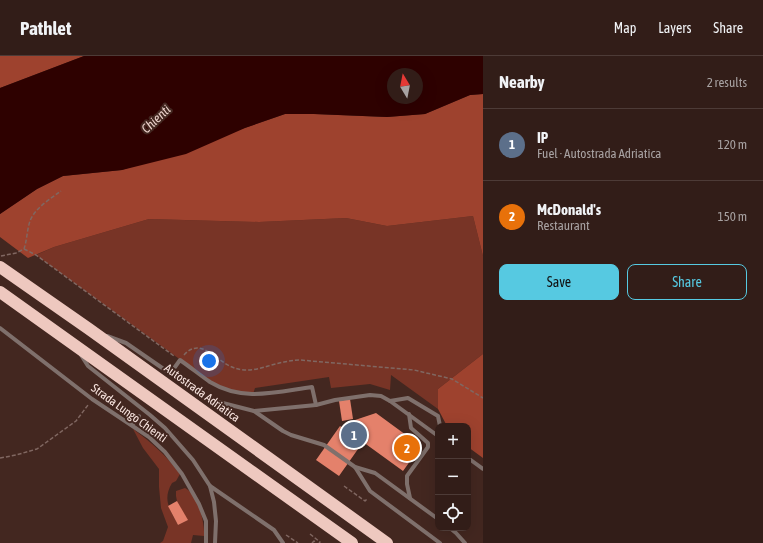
<!DOCTYPE html>
<html lang="en">
<head>
<meta charset="utf-8">
<style>
  :root { --surface:#321d18; --page:#3d2a25; --text:#f1f3f6; --muted:#a8a2a2; --line:#4d3b37; --accent:#56c9e1 }
  body { margin:0; font-family:"Asap Condensed",sans-serif; background:var(--page); color:var(--text) }
  .controls { position:absolute; right:12px; bottom:12px; display:grid; overflow:hidden; border-radius:8px; box-shadow:0 4px 16px #0002 }
  .controls button { width:36px; height:36px; display:grid; place-items:center; padding:0; border:0; border-bottom:1px solid var(--line); background:var(--surface); color:var(--text); font:20px sans-serif }
  .compass { position:absolute; left:387px; top:12px; width:36px; height:36px; border-radius:50%; background:var(--surface); box-shadow:0 4px 16px #0002; rotate:350deg }
  .you { position:absolute; left:209px; top:305px; width:14px; height:14px; margin:-10px; border:3px solid #fff; border-radius:50%; background:#1a73e8; box-shadow:0 0 0 6px #1a73e833 }
  .badge { display:grid; place-items:center; width:26px; height:26px; border-radius:50%; background:var(--accent); color:#fff; font-size:13px; font-weight:700 }
  .pin { position:absolute; translate:-50% -50%; border:2px solid #fff; box-shadow:0 1px 4px #0006 }
  .list { margin:0; padding:0; list-style:none }
  h2 { display:flex; justify-content:space-between; align-items:center; height:52px; margin:0; padding:0 16px; font-size:17px }
  h2 small { font-size:13px; font-weight:400; color:var(--muted) }
  .list li { display:grid; grid-template-columns:26px 1fr auto; gap:12px; align-items:center; box-sizing:border-box; height:72px; padding:0 16px; border-top:1px solid var(--line) }
  .list b { display:block; font-size:15px; white-space:nowrap }
  .list p { margin:0; font-size:13px; white-space:nowrap; color:var(--muted) }
  .list em { font-size:13px; font-style:normal; color:var(--muted) }
  .actions { display:flex; gap:8px; padding:12px 16px }
  .actions a { flex:1; padding:9px 0; border:1px solid var(--accent); border-radius:8px; text-align:center; font-size:14px; color:var(--accent) }
  .actions .main { background:var(--accent); color:#111 }
  .icon { flex:none; width:22px; height:22px; fill:none; stroke:currentColor; stroke-width:2; stroke-linecap:round; stroke-linejoin:round }
  .map { position:relative; flex:none; width:483px; height:487px; overflow:hidden }
  header { display:flex; align-items:center; gap:24px; box-sizing:border-box; height:56px; padding:0 20px; background:var(--surface); border-bottom:1px solid var(--line) }
  header strong { font-size:19px }
  nav { display:flex; gap:22px; margin-inline-start:auto; font-size:14px }
  main { display:flex }
  aside { flex:1; background:var(--surface) }
  .map>svg:first-child { display:block }
  .green { fill:#783426 }
  .forest { fill:#9e422e }
  .water { fill:#2e0100; fill-rule:evenodd }
  .building { fill:#e4816b }
  .lines { fill:none; stroke-linecap:round; stroke-linejoin:round }
  .path { stroke:#806761; stroke-width:1.5; stroke-dasharray:4 2; stroke-linecap:butt }
  .service { stroke:#7f706c; stroke-width:4 }
  .motorway { stroke:#eec8bf; stroke-width:12 }
  .labels { text-anchor:middle; dominant-baseline:central; stroke-width:4; stroke-linejoin:round; paint-order:stroke }
  .street-label { font-size:12px; fill:#fae6e1; stroke:#432720 }
  .water-label { font-size:13px; font-style:italic; fill:#eed3cd; stroke:#432720 }
</style>
</head>
<body>
<header>
<strong>Pathlet</strong>
<nav><a>Map</a><a>Layers</a><a>Share</a></nav>
</header>
<main>
<div class="map">
<svg width="483" height="487" viewBox="0 0 483 487">
  <rect width="100%" height="100%" fill="#432720"/>
  <g class="green">
    <path d="M 473,160 L 483,200 L 483,298 L 438,333 L 438,353 L 391,319 L 390,334 L 370,328 L 331,332 L 329,321 L 255,332 L 253,338 L 239,337 L 211,326 L 36,199 L 54,191 L 149,163 L 259,166 L 346,162 L 387,170 Z"/>
    <path d="M 133,373 C 151,386 167,400 180,418 L 176,425 L 172,427 C 162,444 170,453 178,469 L 187,464 L 177,445 L 176,440 L 176,435 L 185,432 C 198,438 205,467 204,480 L 193,479 L 191,487 L 160,487 L 163,485 L 168,471 L 161,452 L 159,431 L 159,413 L 143,392 Z"/>
  </g>
  <g class="forest">
    <path d="M 0,0 L 84,0 L 0,32 Z"/>
    <path d="M 483,38 L 483,200 L 473,160 L 387,170 L 346,162 L 259,166 L 149,163 L 54,191 L 28,202 L 0,181 L 0,158 L 37,133 L 63,120 L 122,114 L 285,58 L 314,58 L 387,61 L 425,58 L 470,39 Z"/>
    <path d="M 483,298 L 483,402 L 468,391 L 468,370 L 447,370 L 438,353 L 438,333 Z"/>
  </g>
  <path class="water" d="M 84,0 L 483,0 L 483,38 L 470,39 L 425,58 L 387,61 L 314,58 L 285,58 L 245,72 L 186,98 L 122,114 L 63,120 L 37,133 L 0,158 L 0,32 ZM 393,18 L 417,18 L 417,42 L 393,42 Z"/>
  <g class="building">
    <path d="M 350,343 L 353,363 L 342,365 L 339,345 Z"/>
    <path d="M 376,357 L 421,390 L 403,415 L 363,386 L 339,420 L 316,404 L 340,370 L 347,375 L 355,364 Z"/>
    <path d="M 177,445 L 188,464 L 178,469 L 168,450 Z"/>
  </g>
  <g class="lines">
    <g class="path">
      <path d="M 24,193 L 36,199 L 174,300"/>
      <path d="M 1,200 L 16,197 L 24,193 C 27,184 27,174 30,165 C 35,152 50,143 61,135"/>
      <path d="M 184,299 C 201,280 216,305 232,311 C 250,319 267,309 284,306 C 289,305 294,304 300,304 L 414,314 L 452,323 L 483,342"/>
      <path d="M 0,402 L 16,399 L 37,393 L 76,365 L 88,349"/>
      <path d="M 344,430 L 365,445 L 368,442"/>
      <path d="M 310,478 L 320,486 L 319,487"/>
      <path d="M 286,479 L 298,487"/>
      <path d="M 312,487 L 314,485 L 316,487"/>
    </g>
    <g class="service">
      <path d="M 0,272 L 92,343 L 149,381 L 165,396 L 182,418 L 199,448 L 206,465 L 206,487"/>
      <path d="M 107,280 L 126,287 L 197,336 L 211,344 L 254,355 L 316,349 L 335,344 L 370,339 L 381,340 L 390,345 L 438,380"/>
      <path d="M 81,299 L 88,310 L 150,359 L 165,372 L 193,404 L 210,430 L 214,446 L 216,465 L 215,487"/>
      <path d="M 175,311 L 180,304 C 190,311 200,319 210,326 C 243,346 276,336 312,331 L 316,349"/>
      <path d="M 390,345 L 408,342 L 438,360 L 440,370"/>
      <path d="M 254,355 L 283,375 L 291,379 L 324,389 L 355,411 L 375,417 L 438,463"/>
      <path d="M 409,358 L 411,372 L 428,387 L 428,391 L 407,420 L 407,428 L 410,442"/>
      <path d="M 132,369 L 139,360"/>
      <path d="M 468,402 L 483,413"/>
      <path d="M 355,411 L 370,435 L 440,487"/>
      <path d="M 210,430 L 274,474 L 283,487"/>
      <path d="M 450,472 L 456,477 L 465,487"/>
    </g>
    <g class="motorway">
      <path d="M 0,211 L 89,273 L 387,487"/>
      <path d="M 0,236 L 352,487"/>
    </g>
  </g>
  <g class="labels">
    <g class="street-label">
      <text transform="translate(202 337) rotate(36)">Autostrada Adriatica</text>
      <text transform="translate(129 357) rotate(36)">Strada Lungo Chienti</text>
    </g>
    <g class="water-label">
      <text transform="translate(156 63) rotate(-43)">Chienti</text>
    </g>
  </g>
</svg>
<div class="controls">
<button>+</button>
<button>−</button>
<button><svg class="icon" aria-label="locate" viewBox="0 0 24 24"><circle cx="12" cy="12" r="6"/><path d="M12 2v4M12 18v4M2 12h4M18 12h4"/></svg></button>
</div>
<svg class="compass" viewBox="-18 -18 36 36"><path d="M0-13l5 13h-10z" fill="#e53935"/><path d="M0 13l5-13h-10z" fill="#a8a2a2"/></svg>
<div class="you"></div>
<div class="pin badge" style="left:354px;top:379px;background:#5c6f8a">1</div>
<div class="pin badge" style="left:407px;top:392px;background:#e8710a">2</div>
</div>
<aside>
<h2>Nearby<small>2 results</small></h2>
<ul class="list">
<li><span class="badge" style="background:#5c6f8a">1</span><div><b>IP</b><p>Fuel · Autostrada Adriatica</p></div><em>120 m</em></li>
<li><span class="badge" style="background:#e8710a">2</span><div><b>McDonald's</b><p>Restaurant</p></div><em>150 m</em></li>
</ul>
<div class="actions"><a class="main">Save</a><a>Share</a></div>
</aside>
</main>
</body>
</html>
